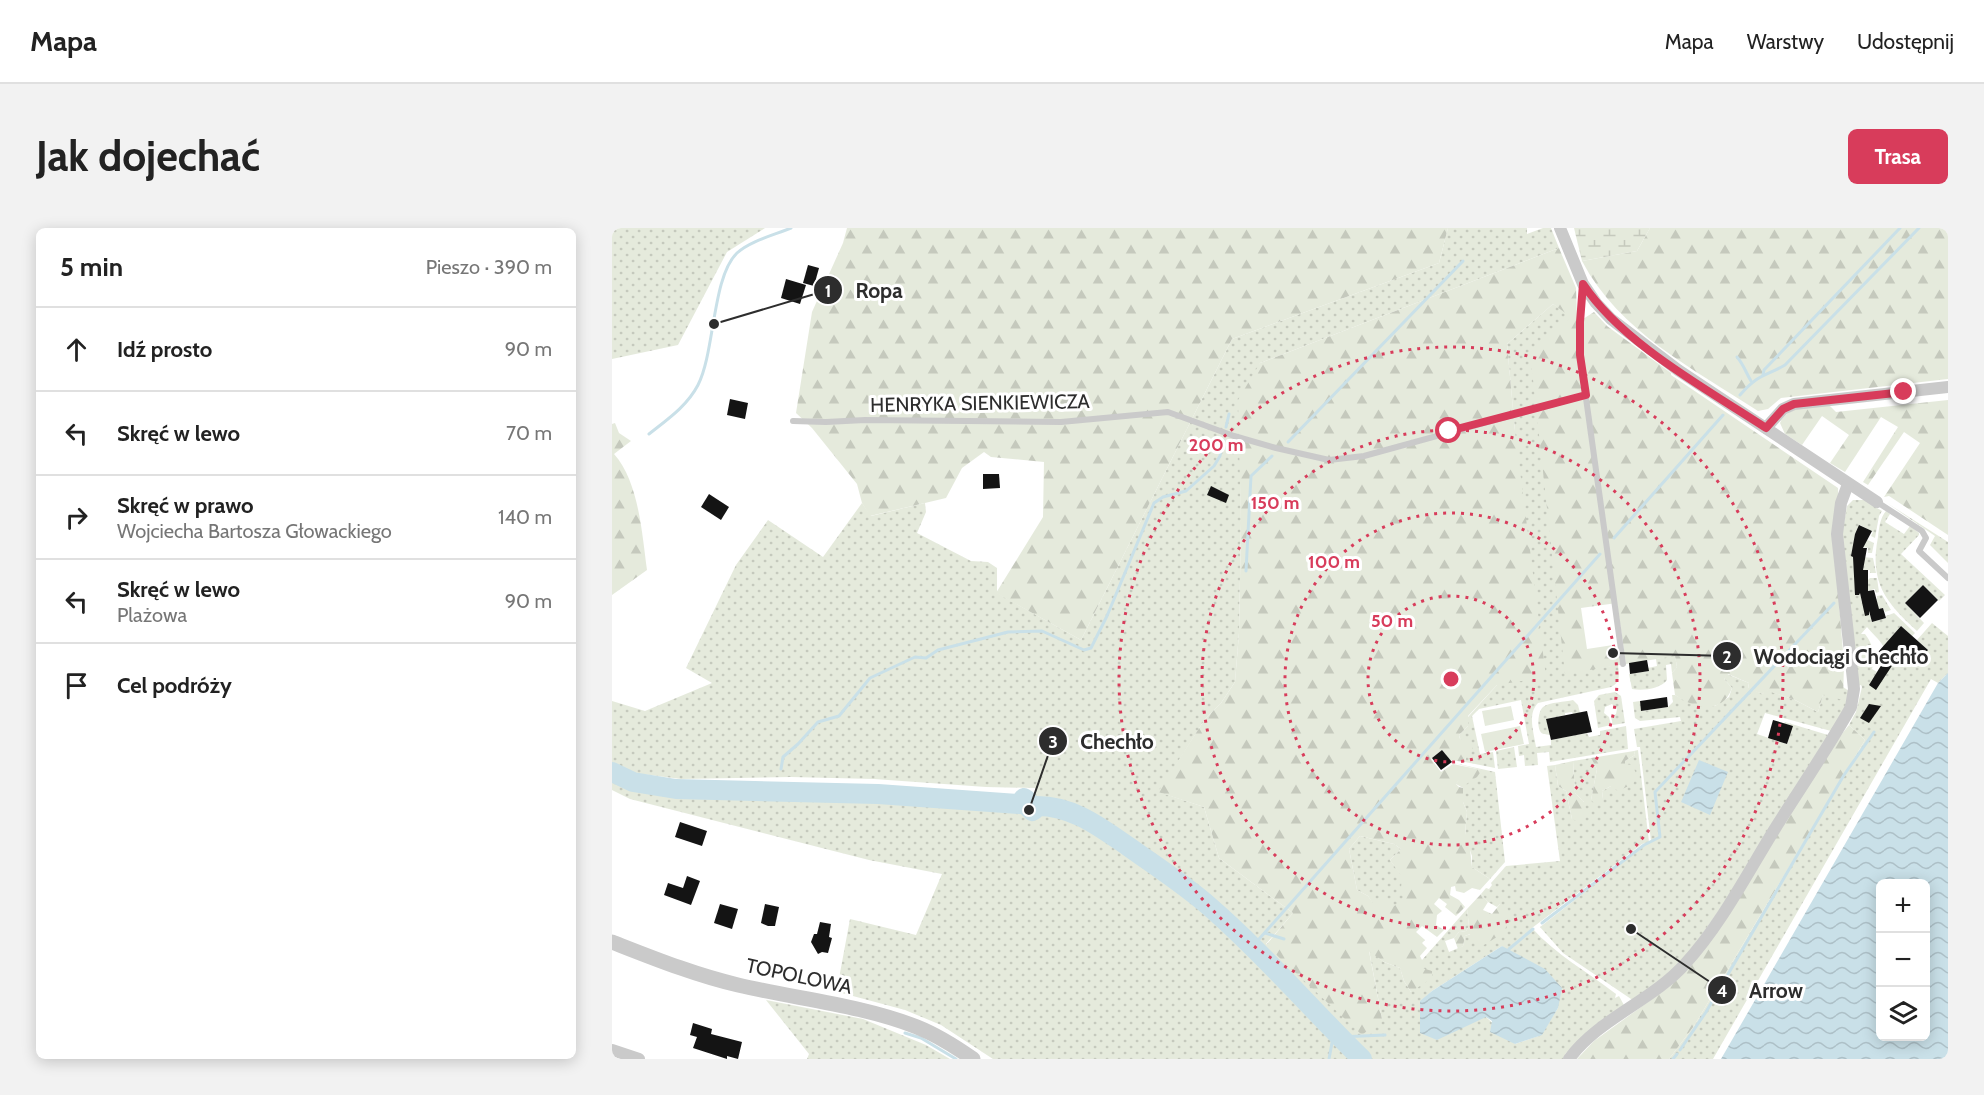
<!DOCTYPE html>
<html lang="pl">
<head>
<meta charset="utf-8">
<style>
  :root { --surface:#fff; --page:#f2f2f2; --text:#222; --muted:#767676; --line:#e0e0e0; --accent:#d83c5b }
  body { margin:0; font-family:Cabin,sans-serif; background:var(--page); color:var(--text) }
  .controls { position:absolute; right:18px; bottom:18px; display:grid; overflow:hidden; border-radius:9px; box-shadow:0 3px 15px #0003 }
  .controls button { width:54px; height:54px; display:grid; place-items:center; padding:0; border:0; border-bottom:2px solid var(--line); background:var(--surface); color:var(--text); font:30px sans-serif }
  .stop { position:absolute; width:18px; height:18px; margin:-14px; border:4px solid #d83c5b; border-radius:50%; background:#fff }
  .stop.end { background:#d83c5b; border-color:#fff; box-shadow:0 2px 6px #0008 }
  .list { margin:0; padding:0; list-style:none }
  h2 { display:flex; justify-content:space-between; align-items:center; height:78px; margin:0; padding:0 24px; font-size:26px }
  h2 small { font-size:20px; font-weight:400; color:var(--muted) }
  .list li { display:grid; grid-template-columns:39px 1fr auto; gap:18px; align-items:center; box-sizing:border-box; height:84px; padding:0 24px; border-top:2px solid var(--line) }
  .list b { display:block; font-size:22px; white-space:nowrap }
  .list p { margin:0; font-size:20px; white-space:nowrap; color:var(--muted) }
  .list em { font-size:20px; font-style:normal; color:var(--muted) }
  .icon { flex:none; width:33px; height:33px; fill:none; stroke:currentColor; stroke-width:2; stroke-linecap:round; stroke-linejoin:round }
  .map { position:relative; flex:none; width:1336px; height:831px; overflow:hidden; border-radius:9px }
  header { display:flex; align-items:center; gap:36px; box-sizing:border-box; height:84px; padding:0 30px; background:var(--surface); border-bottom:2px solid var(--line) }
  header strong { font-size:28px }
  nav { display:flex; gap:33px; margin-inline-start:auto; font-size:21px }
  .intro { display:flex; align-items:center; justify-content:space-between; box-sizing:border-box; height:144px; padding:0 36px }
  h1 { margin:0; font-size:42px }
  .button { padding:15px 27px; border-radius:9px; background:var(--accent); color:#fff; font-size:21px; font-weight:700 }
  main { display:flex; gap:36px; padding:0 36px }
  aside { flex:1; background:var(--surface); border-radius:9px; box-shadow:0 3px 15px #0003 }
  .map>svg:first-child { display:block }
  .grass { fill:url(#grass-dots); fill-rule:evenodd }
  .forest { fill:url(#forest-firs); fill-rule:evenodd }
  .wetland { fill:url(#wetland-marsh) }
  .pitch { fill:#e5eadc }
  .water { fill:url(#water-waves); fill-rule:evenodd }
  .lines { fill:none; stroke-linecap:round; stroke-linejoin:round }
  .stream { stroke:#c9e0e8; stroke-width:3 }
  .river { stroke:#c9e0e8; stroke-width:20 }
  .building { fill:#141414 }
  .service { stroke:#cacaca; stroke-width:6 }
  .minor { stroke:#cacaca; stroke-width:12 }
  .tertiary { stroke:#cacaca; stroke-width:15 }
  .route { stroke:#d83c5b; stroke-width:8 }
  .ring { fill:none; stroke:#d83c5b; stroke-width:3; stroke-dasharray:3 6 }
  .labels { text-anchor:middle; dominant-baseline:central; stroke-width:6; stroke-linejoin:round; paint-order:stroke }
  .street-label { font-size:20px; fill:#2d2d2d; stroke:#fff }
  .centre { fill:#d83c5b; stroke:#fff; stroke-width:3 }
  .ring-label { font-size:18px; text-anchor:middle; font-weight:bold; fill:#d83c5b; stroke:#fff; stroke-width:6; stroke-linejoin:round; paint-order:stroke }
  .leader { fill:none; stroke:#2d2d2d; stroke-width:2 }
  .callout-dot { fill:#2d2d2d; stroke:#fff; stroke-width:2 }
  .mark-label { font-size:18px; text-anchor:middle; font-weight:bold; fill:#fff }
  .callout-label { font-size:21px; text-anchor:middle; font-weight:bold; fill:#2d2d2d; stroke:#fff; stroke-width:6; stroke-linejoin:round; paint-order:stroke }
</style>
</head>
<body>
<header>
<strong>Mapa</strong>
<nav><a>Mapa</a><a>Warstwy</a><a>Udostępnij</a></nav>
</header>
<div class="intro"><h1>Jak dojechać</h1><a class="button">Trasa</a></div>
<main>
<aside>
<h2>5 min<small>Pieszo · 390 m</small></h2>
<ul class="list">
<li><svg class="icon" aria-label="ahead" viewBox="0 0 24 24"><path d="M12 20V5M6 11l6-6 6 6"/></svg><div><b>Idź prosto</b></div><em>90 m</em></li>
<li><svg class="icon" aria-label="left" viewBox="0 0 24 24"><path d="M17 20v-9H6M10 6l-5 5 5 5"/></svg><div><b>Skręć w lewo</b></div><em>70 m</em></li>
<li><svg class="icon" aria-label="right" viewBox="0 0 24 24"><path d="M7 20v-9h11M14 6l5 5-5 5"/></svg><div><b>Skręć w prawo</b><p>Wojciecha Bartosza Głowackiego</p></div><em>140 m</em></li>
<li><svg class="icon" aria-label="left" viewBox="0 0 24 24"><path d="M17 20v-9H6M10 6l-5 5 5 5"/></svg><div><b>Skręć w lewo</b><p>Plażowa</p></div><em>90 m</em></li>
<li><svg class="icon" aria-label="arrive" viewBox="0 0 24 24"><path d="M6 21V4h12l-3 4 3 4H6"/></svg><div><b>Cel podróży</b></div></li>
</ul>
</aside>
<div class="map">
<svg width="1336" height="831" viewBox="0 0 1336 831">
  <defs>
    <pattern id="grass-dots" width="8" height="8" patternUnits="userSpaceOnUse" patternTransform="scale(1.5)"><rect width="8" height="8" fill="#e5eadc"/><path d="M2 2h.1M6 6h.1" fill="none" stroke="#c5c9bd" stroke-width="1.8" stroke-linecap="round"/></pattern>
    <pattern id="forest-firs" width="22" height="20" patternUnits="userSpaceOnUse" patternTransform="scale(1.5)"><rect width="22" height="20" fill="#e5eadc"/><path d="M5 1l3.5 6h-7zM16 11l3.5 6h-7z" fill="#c5c9bd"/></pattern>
    <pattern id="wetland-marsh" width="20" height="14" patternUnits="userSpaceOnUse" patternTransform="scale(1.5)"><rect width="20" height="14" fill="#e5eadc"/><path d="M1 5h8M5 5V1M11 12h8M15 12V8" fill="none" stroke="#c5c9bd"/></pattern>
    <pattern id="water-waves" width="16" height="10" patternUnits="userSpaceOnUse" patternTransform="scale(1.5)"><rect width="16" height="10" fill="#c9e0e8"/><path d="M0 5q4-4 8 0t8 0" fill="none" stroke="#adc0c7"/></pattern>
  </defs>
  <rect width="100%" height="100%" fill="#fff"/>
  <g class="grass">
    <path d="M 0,0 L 153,0 L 115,24 L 66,117 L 0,131 Z"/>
    <path d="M 836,0 L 915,0 L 915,6 L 931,0 L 939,0 L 947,20 L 648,135 L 628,217 L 629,295 L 627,405 L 623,454 L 609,475 L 593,491 L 547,564 L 592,579 L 607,630 L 681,685 L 654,716 L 770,791 L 757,722 L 772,734 L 788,740 L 792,753 L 799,764 L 810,740 L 810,732 L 855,681 L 857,698 L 854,703 L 847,704 L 842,710 L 833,713 L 837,724 L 851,718 L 853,708 L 892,694 L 888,676 L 885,679 L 876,674 L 869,666 L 874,660 L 877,661 L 880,657 L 879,655 L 894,638 L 948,633 L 935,538 L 943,537 L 946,558 L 954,563 L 960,591 L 972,574 L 963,565 L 961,533 L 979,530 L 985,541 L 979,572 L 991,571 L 990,563 L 999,558 L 1013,536 L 1013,533 L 1023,527 L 1022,523 L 1026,522 L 1037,614 L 1039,613 L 1028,519 L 1025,519 L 1022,501 L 1069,493 L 1068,489 L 1028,493 L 1023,490 L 1021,474 L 1028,473 L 1030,483 L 1056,479 L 1061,474 L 1060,467 L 1063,467 L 1070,471 L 1103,478 L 1117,469 L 1120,460 L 1112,451 L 1115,446 L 1137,455 L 1136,460 L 1151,466 L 1152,461 L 1183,472 L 1206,484 L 1211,467 L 1231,465 L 1231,459 L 1237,463 L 1234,477 L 1219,503 L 1153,485 L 1145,506 L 1175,516 L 1180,498 L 1172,496 L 1173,494 L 1216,507 L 1114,672 L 1082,718 L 1068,736 L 1022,773 L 951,725 L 928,699 L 1037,614 L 1030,616 L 920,700 C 944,727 976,744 1004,766 L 1003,770 L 1007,768 L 1013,779 L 954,825 L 951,831 L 755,831 L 593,670 L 571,651 L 540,630 L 466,582 L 450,577 L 423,573 L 423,560 L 374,559 L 262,551 L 179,549 L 69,551 L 14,544 L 0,534 L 0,473 L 33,483 L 100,455 L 74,440 L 124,337 L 156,292 L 211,329 L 250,275 L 259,288 L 313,275 L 314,284 L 305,305 L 359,333 L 376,334 L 385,340 L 385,365 L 469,412 L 620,111 L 827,35 ZM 890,718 L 946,780 L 929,807 L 903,816 L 874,789 L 808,774 L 820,763 Z"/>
    <path d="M 941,76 L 960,88 L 953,445 L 1006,437 C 1007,447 1009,454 999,459 L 926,475 C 915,486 922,505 924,519 L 939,517 L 939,512 L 975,505 L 977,509 L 988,507 L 988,503 L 1014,498 L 1016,521 L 938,534 L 937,524 L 925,525 L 926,537 L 913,538 L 912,527 L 907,528 L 906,518 L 917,516 L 909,472 L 867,481 L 860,488 L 868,526 L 881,524 L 883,540 L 853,534 L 854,529 L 847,507 L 856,498 L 856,489 L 885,457 L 903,203 L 895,116 Z"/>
    <path d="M 1241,272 L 1252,272 L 1270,283 L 1267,288 L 1263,310 L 1259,308 L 1261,304 L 1248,297 L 1243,306 L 1262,315 L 1260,325 L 1256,325 L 1256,320 L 1241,318 L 1240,328 L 1261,330 L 1264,345 L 1258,345 L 1258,342 L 1242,342 L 1256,352 L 1258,350 L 1265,350 L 1267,364 L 1264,365 L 1263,361 L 1248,365 L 1250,375 L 1265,371 L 1265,368 L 1270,367 L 1279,382 L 1273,384 L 1271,380 L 1257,384 L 1260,394 L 1274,390 L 1274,388 L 1282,385 L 1303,405 L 1300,408 L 1289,398 L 1276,413 L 1303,436 L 1316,422 L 1305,412 L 1320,395 L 1336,408 L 1336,445 L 1326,455 L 1319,451 L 1101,831 L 1057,831 L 1082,798 L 1253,512 L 1237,497 L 1244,484 L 1250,459 L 1249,457 L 1246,458 L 1230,306 L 1235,278 ZM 1255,399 C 1272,419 1281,420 1265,444 L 1260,441 C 1264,429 1261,416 1253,406 L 1249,406 Z"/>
    <path d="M 1275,275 L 1336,314 L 1336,335 L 1318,317 L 1323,308 Z"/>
    <path d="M 1274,283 L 1278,286 L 1273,294 L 1292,306 L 1298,298 L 1307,305 L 1307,307 L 1289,326 L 1333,367 L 1327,373 L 1311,357 L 1293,375 L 1312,395 L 1305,403 C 1274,375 1257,354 1266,309 C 1267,300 1268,290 1274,283 Z"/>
    <path d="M 1063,427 L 1065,439 L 1060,445 L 1059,436 L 1054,437 L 1055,452 C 1048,461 1031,463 1020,461 L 1017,446 L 1036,443 L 1036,440 L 1045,438 L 1044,431 Z"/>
    <path d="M 1003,464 L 1009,468 L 1013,495 L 1001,497 L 999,489 L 1004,486 L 1005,481 L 1000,476 L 993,479 L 992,485 L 997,489 L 999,497 L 986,500 L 982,473 L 987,467 Z"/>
    <path d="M 961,472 L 966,477 L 968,485 L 961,486 L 960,484 L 953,485 L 953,487 L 935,491 L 938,507 C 934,506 930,507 928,503 C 925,498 926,483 931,479 C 938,474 953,474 961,472 Z"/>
    <path d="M 902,519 L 905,539 L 886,541 L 884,523 Z"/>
    <path d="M 842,535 L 883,544 L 893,634 L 878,651 L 860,639 L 860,628 L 853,607 L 855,584 L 851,574 L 851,560 L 844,556 L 847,551 L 869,542 Z"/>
    <path d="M 0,550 L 27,561 L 68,566 L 253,570 L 443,582 L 463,588 L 485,601 L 573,664 L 745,831 L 381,831 L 329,797 L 293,782 L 226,764 L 228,745 L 238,691 L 304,707 L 330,646 L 257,632 L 18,571 L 0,562 Z"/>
    <path d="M 748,608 L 782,616 L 789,621 L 778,632 L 791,649 L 796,669 L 782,679 L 761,676 L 756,668 L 745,662 L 737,621 Z"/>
    <path d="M 154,772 L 251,791 L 314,817 L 338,831 L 195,831 L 197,826 Z"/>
  </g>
  <g class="forest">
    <path d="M 235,0 L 836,0 L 827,35 L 620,111 L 469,412 L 384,365 L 431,289 L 432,234 L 379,229 L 372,224 L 350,240 L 334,270 L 258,288 L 250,275 L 245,256 L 200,200 L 184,185 L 200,84 L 231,15 Z"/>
    <path d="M 1038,0 L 1336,0 L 1336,151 L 1169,170 L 1156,181 L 1146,183 C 1082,141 1007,104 970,33 L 1025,23 Z"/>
    <path d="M 947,20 L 964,60 L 965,90 L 971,91 L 982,84 L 995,98 L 1059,145 L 1059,147 L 1226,260 L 1227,375 L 1232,436 L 1231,472 L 1211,467 L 1206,484 L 1183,472 L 1153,462 L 1151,466 L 1136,461 L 1137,455 L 1116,446 L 1112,451 L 1120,460 C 1110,488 1082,480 1063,467 L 1060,445 L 1065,439 L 1063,428 L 1014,436 L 1005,375 L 969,380 L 975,421 L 1001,417 L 1001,419 L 998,420 L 999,430 L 1007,429 L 1008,437 L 953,446 L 918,124 L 959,89 L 941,76 L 895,116 L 903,203 L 934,449 L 885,457 L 856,488 L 856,498 L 847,507 L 848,511 L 859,513 L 861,521 L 854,529 L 853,534 L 838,532 L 830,522 L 819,531 L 829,544 L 841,536 L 870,542 L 865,549 L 853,557 L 847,552 L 844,556 L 847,559 L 851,560 L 851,574 L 855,584 L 853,606 L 857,612 L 860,639 L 878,651 L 868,662 L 860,660 L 852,665 L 844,663 L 843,658 L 839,659 L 838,667 L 847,672 L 853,679 L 844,688 L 833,679 L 835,676 L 827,670 L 822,676 L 830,683 L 825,687 L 824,697 L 832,702 L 825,709 L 810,698 L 804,704 L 813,712 L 810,715 L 815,720 L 808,728 L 811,734 L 810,740 L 820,743 L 820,750 L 799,764 L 792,753 L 788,740 L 772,734 L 757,723 L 770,791 L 750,807 L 654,717 L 681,685 L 607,630 L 592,579 L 546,564 L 593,491 L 609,475 L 623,454 L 627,405 L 629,295 L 626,172 L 648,135 ZM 748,608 L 782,616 L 789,621 L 778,632 L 790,649 L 789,660 L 795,669 L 782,678 L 771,671 L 761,675 L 756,668 L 745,662 L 737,621 Z"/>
    <path d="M 1336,172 L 1336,307 L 1277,268 L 1272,269 L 1308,215 L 1292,204 L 1256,257 L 1251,254 L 1286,199 L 1269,189 L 1233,244 L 1218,235 L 1237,207 L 1210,188 L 1190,217 L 1173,206 L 1168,195 C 1176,177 1200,179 1217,177 L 1224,184 Z"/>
    <path d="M 3,195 L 7,205 L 19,213 L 2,226 C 27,254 30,306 35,342 L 0,367 L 0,196 Z"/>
    <path d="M 1237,497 L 1253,512 L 1082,798 L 1057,831 L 965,831 L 982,813 L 1058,758 L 1221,517 Z"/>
    <path d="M 1022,523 L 1023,527 L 1013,533 L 1013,536 L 1020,537 L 1025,547 L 1021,556 L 1006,563 L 999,558 L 990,563 L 991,571 L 985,578 L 979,572 L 985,541 L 979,530 Z"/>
    <path d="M 961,533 L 963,565 L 972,574 L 974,582 L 967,594 L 960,591 L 954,563 L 946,558 L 943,537 Z"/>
    <path d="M 869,666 L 876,674 L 871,682 L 880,686 L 888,676 L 895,680 L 897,690 L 892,694 L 895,699 L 893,704 L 867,720 L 858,706 L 853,708 L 851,718 L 846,721 L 842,710 L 847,704 L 854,703 L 857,698 L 855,681 Z"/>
  </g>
  <path class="wetland" d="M 962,0 L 1038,0 L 1025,23 L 970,33 Z"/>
  <g class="pitch">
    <path d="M 899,478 L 902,492 L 873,498 L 870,483 Z"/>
    <path d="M 908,498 L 912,516 L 873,524 L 869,506 Z"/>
  </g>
  <g class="water">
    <path d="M 1336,445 L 1336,831 L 1109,831 L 1326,455 ZM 1268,656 L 1314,656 L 1314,808 L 1268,808 Z"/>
    <path d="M 1087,532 L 1116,544 L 1098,587 L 1069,574 Z"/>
    <path d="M 890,718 L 933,741 L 950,760 L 946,780 L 930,807 L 903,816 L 878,804 L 880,793 L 874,789 L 825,812 L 808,805 L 808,773 L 820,763 Z"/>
  </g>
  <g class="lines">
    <g class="stream">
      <path d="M 1125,129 C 1132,137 1134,145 1139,153"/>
      <path d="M 1151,147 L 1152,142 L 1288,0"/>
      <path d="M 1128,167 C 1146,146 1152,149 1173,137 L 1307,0"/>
      <path d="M 614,199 L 617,186"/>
      <path d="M 37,206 C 56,191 75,178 86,157 C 103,124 100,49 125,25 C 138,13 162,7 179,0"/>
      <path d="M 676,214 L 851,33"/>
      <path d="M 1002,310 L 1111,187"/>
      <path d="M 634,343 L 639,248 L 660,228"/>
      <path d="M 169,541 L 171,529 L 186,516 L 206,494 L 227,488 L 258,450 L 303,429 L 314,430 L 326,422 L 396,404 L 430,403 L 472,422 L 479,420 L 495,388 L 542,275 L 551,269 L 574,263 L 602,238 L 608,228 L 611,212"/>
      <path d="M 142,563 L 145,557"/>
      <path d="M 138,567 L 140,563"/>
      <path d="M 930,695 L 1032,617 L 1048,609 L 1043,564 L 1222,375"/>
      <path d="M 653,705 L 672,711"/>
      <path d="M 640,719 L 988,326"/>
      <path d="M 897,721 L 921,701"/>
      <path d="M 293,805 L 309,810 L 344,831"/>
      <path d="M 727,809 L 773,807"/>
      <path d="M 1068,822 L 1094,784 L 1232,547 L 1262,504"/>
      <path d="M 717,831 L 722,804"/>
      <path d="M 1061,831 L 1065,826"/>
    </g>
    <path class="river" d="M 0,544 L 21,554 L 64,561 L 266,566 L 407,576 L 412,570 L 415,572 L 415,578 L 420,583 L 422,582 L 423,578 C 460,577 488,599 517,619 C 545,639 573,657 598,679 C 652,726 699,781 750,831"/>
  </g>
  <g class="building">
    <path d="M 196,37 L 207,40 L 202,58 L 191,55 Z"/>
    <path d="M 174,51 L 194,57 L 188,76 L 169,70 Z"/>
    <path d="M 118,171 L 136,175 L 133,191 L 115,187 Z"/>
    <path d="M 371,246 L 387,246 L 388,260 L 371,261 Z"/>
    <path d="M 599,258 L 617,267 L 614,275 L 595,267 Z"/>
    <path d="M 97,266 L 117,279 L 109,292 L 89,279 Z"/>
    <path d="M 1247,297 L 1260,303 L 1251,320 L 1255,320 L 1251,342 L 1256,342 L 1256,363 L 1262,362 L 1267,381 L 1271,380 L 1274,390 L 1260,394 L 1257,383 L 1257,387 L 1253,388 L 1248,365 L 1247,367 L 1243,367 L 1241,329 L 1239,328 L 1243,306 Z"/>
    <path d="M 1311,357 L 1326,372 L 1308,390 L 1293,375 Z"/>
    <path d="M 1289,398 L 1316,422 L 1304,436 L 1289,424 L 1264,462 L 1257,457 L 1270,436 L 1263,431 L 1267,423 Z"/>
    <path d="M 1035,432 L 1037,443 L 1018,446 L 1017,435 Z"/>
    <path d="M 1055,469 L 1056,479 L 1029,483 L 1028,473 Z"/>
    <path d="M 1257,476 L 1269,478 L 1257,495 L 1248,490 Z"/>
    <path d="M 975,483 L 980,504 L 939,512 L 934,491 Z"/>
    <path d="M 1161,492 L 1181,498 L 1175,516 L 1156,510 Z"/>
    <path d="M 830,522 L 840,534 L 829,542 L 820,530 Z"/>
    <path d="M 68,594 L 95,603 L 90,618 L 63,609 Z"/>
    <path d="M 75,648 L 88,653 L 79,677 L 52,667 L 56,655 L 71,660 Z"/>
    <path d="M 108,676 L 126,681 L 120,701 L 102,695 Z"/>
    <path d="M 153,676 L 167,679 L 163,698 L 156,698 L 149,695 Z"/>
    <path d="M 208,694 L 219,696 L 217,709 L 220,710 L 216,725 L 210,724 L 206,726 L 199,714 L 202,706 L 205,706 Z"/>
    <path d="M 81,795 L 100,801 L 99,806 L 130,814 L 126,831 L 115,828 L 115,831 L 81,820 L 85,809 L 78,807 Z"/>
  </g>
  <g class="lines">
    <g class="service">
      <path d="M 971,59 L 968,94 L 968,127 L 1011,436"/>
      <path d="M 181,193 L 214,194 L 253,192 L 449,194 L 556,184 L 622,208 L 664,220 L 717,232 L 752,228 L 974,167"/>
      <path d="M 1265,274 L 1310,303 L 1314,310 L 1307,323 L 1336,350"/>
    </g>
    <g class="minor">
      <path d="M 948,0 L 971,56 L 984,75 L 999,91 L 1066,142 L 1265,274"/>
      <path d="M 1154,200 L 1171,181 L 1182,176 L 1336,159"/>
      <path d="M 0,822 L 27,831"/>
      <path d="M 957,831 C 986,791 1040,773 1073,736 C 1109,697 1136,644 1164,599 C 1189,559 1216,520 1239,479 L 1242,461 L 1225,306 L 1229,275 L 1236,256"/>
    </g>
    <path class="tertiary" d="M 0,714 C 41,730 83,747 126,757 C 185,771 249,777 305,799 C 325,807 344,819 361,831"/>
  </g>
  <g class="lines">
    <path class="route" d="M 837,203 L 974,167 L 968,127 L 968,94 L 971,56 C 1011,116 1093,160 1154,200 L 1171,181 L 1182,176 L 1292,164"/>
  </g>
  <g class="ring">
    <circle cx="839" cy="451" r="83"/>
    <circle cx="839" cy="451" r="166"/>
    <circle cx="839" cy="451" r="249"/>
    <circle cx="839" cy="451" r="332"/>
  </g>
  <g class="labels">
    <g class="street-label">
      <text transform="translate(368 175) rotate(-1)">HENRYKA SIENKIEWICZA</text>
      <text transform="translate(187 748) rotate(12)">TOPOLOWA</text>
    </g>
  </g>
  <circle cx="839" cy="451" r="9" class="centre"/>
  <g class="ring-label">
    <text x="604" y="223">200 m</text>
    <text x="663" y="281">150 m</text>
    <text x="722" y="340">100 m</text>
    <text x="780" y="399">50 m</text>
  </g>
  <path class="leader" d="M102 96L216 62M1001 425L1115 428M417 582L441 513M1019 701L1110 762"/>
  <g class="callout-dot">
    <circle cx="102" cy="96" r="6"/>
    <circle cx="1001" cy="425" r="6"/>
    <circle cx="417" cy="582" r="6"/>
    <circle cx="1019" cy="701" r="6"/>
    <circle cx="216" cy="62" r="15"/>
    <circle cx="1115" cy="428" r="15"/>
    <circle cx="441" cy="513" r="15"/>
    <circle cx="1110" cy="762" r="15"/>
  </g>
  <g class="mark-label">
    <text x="216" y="69">1</text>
    <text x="1115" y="435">2</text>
    <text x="441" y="520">3</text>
    <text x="1110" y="769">4</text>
  </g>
  <g class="callout-label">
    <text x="267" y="70">Ropa</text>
    <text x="1229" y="436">Wodociągi Chechło</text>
    <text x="505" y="521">Chechło</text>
    <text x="1164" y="770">Arrow</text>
  </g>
</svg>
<div class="controls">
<button>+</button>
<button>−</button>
<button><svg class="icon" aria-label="layers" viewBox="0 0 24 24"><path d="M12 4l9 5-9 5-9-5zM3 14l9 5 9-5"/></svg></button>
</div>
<div class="stop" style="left:837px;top:203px"></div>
<div class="stop end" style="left:1292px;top:164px"></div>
</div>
</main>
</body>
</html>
